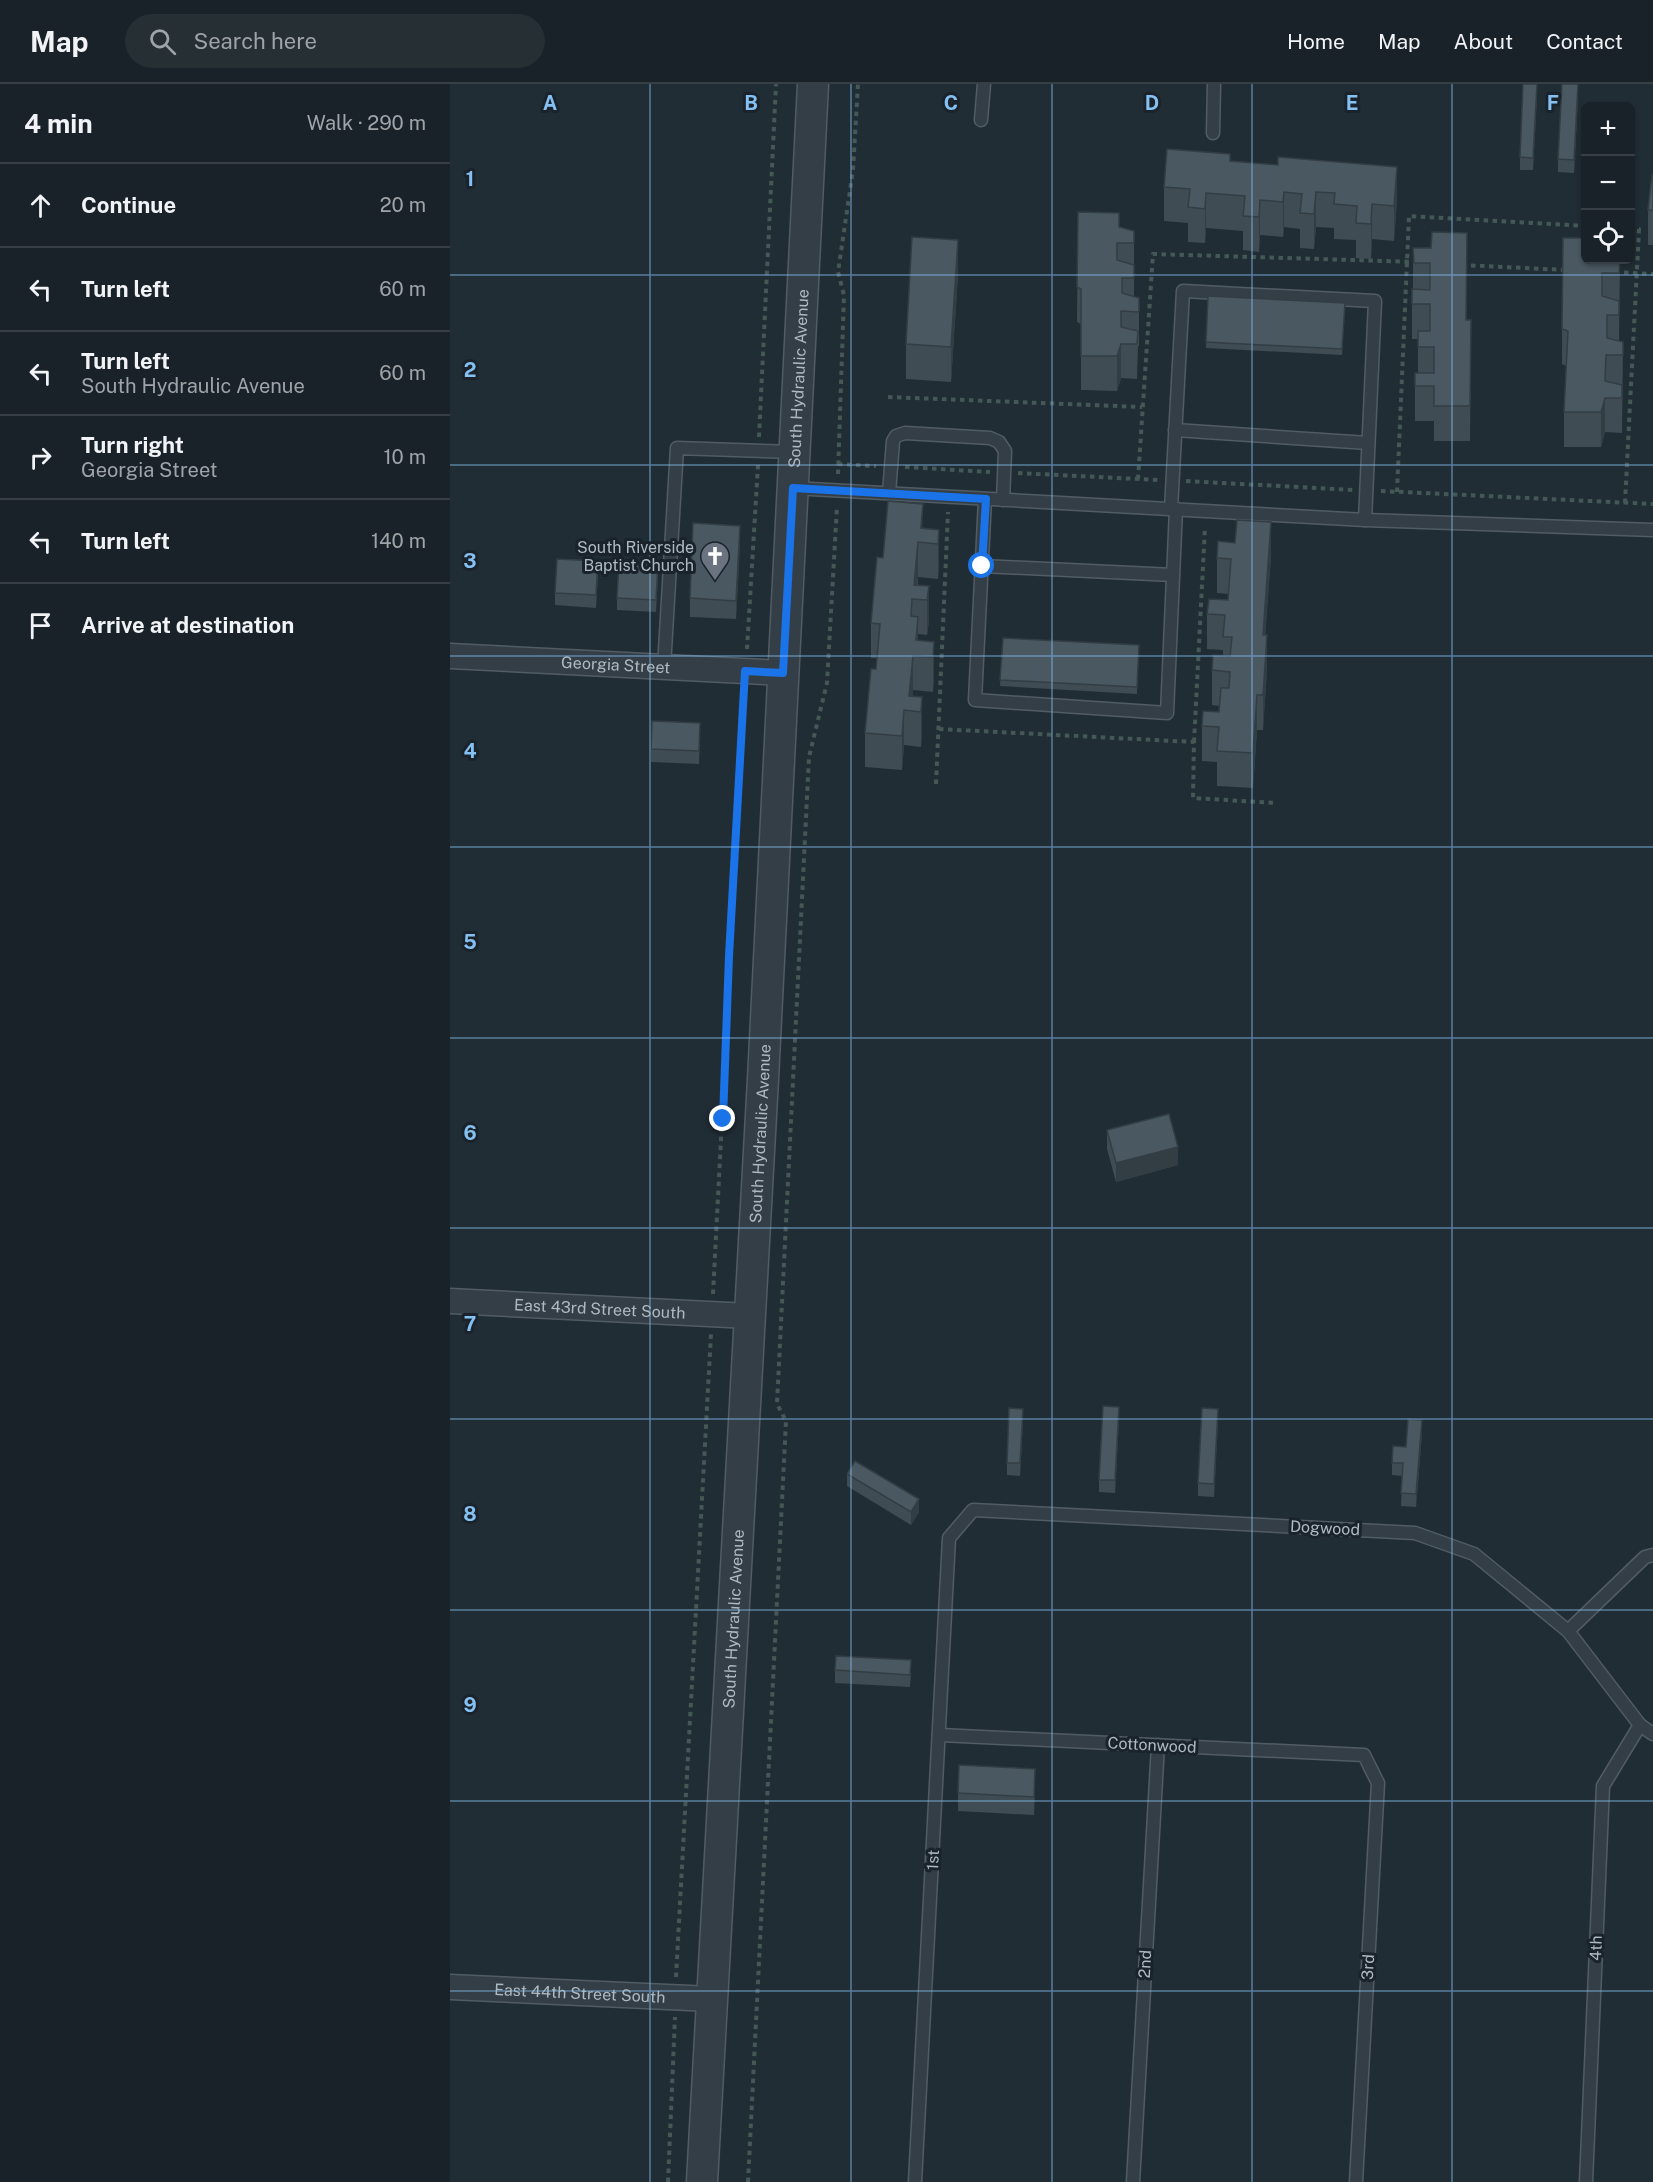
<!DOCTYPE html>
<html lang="en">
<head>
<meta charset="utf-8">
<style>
  :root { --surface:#192228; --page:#262f34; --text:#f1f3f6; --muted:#9fa4a8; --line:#373f45 }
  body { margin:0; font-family:"Public Sans",sans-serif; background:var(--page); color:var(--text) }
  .controls { position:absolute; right:18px; top:18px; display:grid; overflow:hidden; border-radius:9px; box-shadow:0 2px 4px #0004 }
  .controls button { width:54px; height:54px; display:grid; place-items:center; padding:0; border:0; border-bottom:2px solid var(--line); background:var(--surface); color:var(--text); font:30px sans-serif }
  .stop { position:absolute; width:18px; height:18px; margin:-14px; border:4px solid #1a73e8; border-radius:50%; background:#fff }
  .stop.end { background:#1a73e8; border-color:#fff; box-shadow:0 2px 6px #0008 }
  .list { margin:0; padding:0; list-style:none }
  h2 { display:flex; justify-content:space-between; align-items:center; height:78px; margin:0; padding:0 24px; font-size:26px }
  h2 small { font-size:20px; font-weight:400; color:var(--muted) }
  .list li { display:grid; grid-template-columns:39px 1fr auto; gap:18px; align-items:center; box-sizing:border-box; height:84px; padding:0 24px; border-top:2px solid var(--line) }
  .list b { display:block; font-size:22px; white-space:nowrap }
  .list p { margin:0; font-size:20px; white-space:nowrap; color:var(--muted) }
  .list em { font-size:20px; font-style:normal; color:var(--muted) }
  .icon { flex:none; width:33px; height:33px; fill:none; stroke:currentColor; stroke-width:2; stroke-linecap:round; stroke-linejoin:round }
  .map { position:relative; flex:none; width:1203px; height:2098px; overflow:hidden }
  header { display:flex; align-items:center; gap:36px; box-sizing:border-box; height:84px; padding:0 30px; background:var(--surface); border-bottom:2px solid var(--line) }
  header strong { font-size:28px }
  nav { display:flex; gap:33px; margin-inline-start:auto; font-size:21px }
  .search { width:420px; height:54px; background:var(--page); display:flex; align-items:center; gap:15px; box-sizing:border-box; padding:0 21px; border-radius:33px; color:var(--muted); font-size:22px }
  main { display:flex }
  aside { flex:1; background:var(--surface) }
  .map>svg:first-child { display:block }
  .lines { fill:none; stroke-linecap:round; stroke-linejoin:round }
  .service-casing { stroke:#515c64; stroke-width:15 }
  .minor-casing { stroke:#515c64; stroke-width:27 }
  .tertiary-casing { stroke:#515c64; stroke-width:33 }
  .path { stroke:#445856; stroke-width:4; stroke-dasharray:4.5 4.5; stroke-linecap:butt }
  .service { stroke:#343e46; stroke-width:12 }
  .minor { stroke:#343e46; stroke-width:24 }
  .tertiary { stroke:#343e46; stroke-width:30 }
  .wall { fill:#3f4c53 }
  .shaded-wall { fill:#333e44 }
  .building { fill:#495861; stroke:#333e44; stroke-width:1.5 }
  .route { stroke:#1a73e8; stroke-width:8 }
  .grid { fill:none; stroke:#85c0f2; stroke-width:1.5; stroke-opacity:0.55 }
  .labels { text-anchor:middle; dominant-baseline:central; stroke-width:6; stroke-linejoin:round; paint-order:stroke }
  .street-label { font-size:16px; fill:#aebac3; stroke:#1a232b }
  .poi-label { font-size:16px; fill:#aebac3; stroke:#1a232b; text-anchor:end }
  .grid-label { font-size:20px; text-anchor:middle; font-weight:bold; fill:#85c0f2; stroke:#1a232b; stroke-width:6; stroke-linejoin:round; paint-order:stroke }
</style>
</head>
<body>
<header>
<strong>Map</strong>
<div class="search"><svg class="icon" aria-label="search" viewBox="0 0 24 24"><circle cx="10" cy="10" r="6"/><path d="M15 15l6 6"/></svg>Search here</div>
<nav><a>Home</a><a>Map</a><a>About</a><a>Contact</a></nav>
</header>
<main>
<aside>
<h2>4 min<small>Walk · 290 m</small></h2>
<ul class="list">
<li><svg class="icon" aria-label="ahead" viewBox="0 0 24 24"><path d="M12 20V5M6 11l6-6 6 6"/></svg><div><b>Continue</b></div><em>20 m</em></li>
<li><svg class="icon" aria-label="left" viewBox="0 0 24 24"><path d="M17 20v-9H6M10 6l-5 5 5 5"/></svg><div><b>Turn left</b></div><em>60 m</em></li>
<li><svg class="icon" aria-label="left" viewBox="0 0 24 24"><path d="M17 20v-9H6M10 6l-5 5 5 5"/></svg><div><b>Turn left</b><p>South Hydraulic Avenue</p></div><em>60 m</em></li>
<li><svg class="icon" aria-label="right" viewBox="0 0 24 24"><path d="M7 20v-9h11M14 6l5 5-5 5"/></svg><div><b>Turn right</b><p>Georgia Street</p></div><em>10 m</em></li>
<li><svg class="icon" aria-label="left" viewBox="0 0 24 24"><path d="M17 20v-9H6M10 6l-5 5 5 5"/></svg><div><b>Turn left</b></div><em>140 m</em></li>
<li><svg class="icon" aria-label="arrive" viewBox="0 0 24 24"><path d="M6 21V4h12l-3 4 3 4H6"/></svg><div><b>Arrive at destination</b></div></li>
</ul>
</aside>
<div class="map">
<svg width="1203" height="2098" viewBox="0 0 1203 2098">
  <rect width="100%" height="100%" fill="#212d35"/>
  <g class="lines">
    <g class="service-casing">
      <g id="service">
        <path d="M 531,36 L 534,0"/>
        <path d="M 763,49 L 764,0"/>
        <path d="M 725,346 L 918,359"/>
        <path d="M 343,404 L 915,436 L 1203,446"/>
        <path d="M 439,409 L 443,357 L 446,352 L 455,349 L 540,354 L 549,358 L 555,367 L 553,416"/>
        <path d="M 535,415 L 525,616 L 717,629 L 726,425"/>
        <path d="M 721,425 L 733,207 L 925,217 L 915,436"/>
        <path d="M 532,482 L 723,491"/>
        <path d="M 214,583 L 227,364 L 345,368"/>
        <path d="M 1118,1547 L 1190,1641 L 1203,1650"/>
        <path d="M 490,1651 L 914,1671 L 928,1699 L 906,2098"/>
        <path d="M 465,2098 L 499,1454 L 523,1426 L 965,1449 L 1024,1470 L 1118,1547 L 1195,1473 L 1203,1471"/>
        <path d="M 683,2098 L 708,1661"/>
        <path d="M 1136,2098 L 1153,1702 L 1190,1641"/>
      </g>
    </g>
    <g class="minor-casing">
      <g id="minor">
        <path id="s1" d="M 0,572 L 333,589"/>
        <path id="s2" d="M 0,1217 L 299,1232"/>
        <path id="s3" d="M 0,1903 L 262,1915"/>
      </g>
    </g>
    <g class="tertiary-casing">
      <g id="tertiary">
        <path id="s4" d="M 252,2098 L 313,995 L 363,0"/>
      </g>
    </g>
    <g class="path">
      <path d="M 1012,181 L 1115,186"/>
      <path d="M 1165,188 L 1203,190"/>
      <path d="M 438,313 L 692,323"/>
      <path d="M 309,353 L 326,0"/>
      <path d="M 388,380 L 426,382"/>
      <path d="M 455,383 L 540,388"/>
      <path d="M 568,389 L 708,396"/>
      <path d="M 388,390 L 394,211 L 388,188 L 403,86 L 408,0"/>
      <path d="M 688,395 L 703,170 L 969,178"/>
      <path d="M 736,397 L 903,406"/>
      <path d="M 931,407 L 1203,420"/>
      <path d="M 947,408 L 959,132 L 1136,142"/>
      <path d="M 1175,419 L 1189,145 L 1180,144"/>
      <path d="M 297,565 L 308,381"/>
      <path d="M 489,645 L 744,658 L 743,714 L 826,719"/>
      <path d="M 744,658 L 755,443"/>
      <path d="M 486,700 L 498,428"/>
      <path d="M 263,1210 L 294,609"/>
      <path d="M 226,1893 L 261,1250"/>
      <path d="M 218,2098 L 225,1933"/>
      <path d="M 298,2098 L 336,1337 L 327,1320 L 359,673 L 377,599 L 387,422"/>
    </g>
    <use href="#service" class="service"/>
    <use href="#minor" class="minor"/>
    <use href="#tertiary" class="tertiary"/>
  </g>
  <g class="wall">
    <path d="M 1087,12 L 1083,86 L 1070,86 L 1070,73 Z"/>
    <path d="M 1128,13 L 1124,89 L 1108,88 L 1108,75 Z"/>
    <path d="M 780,77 L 947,117 L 944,157 L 922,155 L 921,175 L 906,174 L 906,156 L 884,155 L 884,144 L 866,143 L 864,165 L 850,164 L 850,145 L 834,143 L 833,153 L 810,151 L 809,168 L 793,166 L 793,147 L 756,144 L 755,159 L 738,158 L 738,139 L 714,137 L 714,103 Z"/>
    <path d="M 1203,92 L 1203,161 L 1198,161 L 1198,126 Z"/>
    <path d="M 628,128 L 669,143 L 684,147 L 684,213 L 689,214 L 689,262 L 688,262 L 687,295 L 671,294 L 667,307 L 631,306 L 631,240 L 627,238 Z"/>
    <path d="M 963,164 L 981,164 L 1017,236 L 1021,236 L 1020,357 L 984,357 L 984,337 L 965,337 L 965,289 L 968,289 L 968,255 L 962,255 L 962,205 L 963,205 Z"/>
    <path d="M 1136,176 L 1170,177 L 1169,257 L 1173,258 L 1172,349 L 1155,348 L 1151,363 L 1114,363 L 1114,328 L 1116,282 L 1112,280 L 1112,245 Z"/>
    <path d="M 508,191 L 501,298 L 456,295 L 456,260 Z"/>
    <path d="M 758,212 L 895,219 L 892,271 L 756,264 Z"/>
    <path d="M 473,444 L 489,446 L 489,480 L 488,495 L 468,493 L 468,501 L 479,502 L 479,537 L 477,551 L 468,550 L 468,557 L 484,558 L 484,593 L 483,608 L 463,606 L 462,613 L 472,613 L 472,648 L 471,663 L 454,661 L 452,686 L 415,683 L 415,649 L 426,585 L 427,574 L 421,574 L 421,539 L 433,474 Z"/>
    <path d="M 290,460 L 286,535 L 240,533 L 240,514 Z"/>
    <path d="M 821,473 L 815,551 L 817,586 L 813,646 L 807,646 L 803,704 L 767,702 L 767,678 L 752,677 L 752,642 L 769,628 L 770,622 L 762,621 L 762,586 L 773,571 L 773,566 L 757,565 L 757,530 L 778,516 L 778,510 L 767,509 L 767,474 Z"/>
    <path d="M 148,490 L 146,524 L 105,521 L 105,509 Z"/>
    <path d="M 208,493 L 206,528 L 167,526 L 167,514 Z"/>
    <path d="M 553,554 L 689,561 L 687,610 L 550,602 Z"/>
    <path d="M 250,651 L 249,680 L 201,678 L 201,665 Z"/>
    <path d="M 657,1046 L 728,1081 L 666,1098 L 657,1065 Z"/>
    <path d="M 669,1335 L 665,1409 L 649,1408 L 649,1396 Z"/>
    <path d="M 573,1337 L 570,1392 L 557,1391 L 557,1379 Z"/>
    <path d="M 768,1337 L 764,1413 L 748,1412 L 748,1399 Z"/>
    <path d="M 972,1349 L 966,1423 L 951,1422 L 952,1392 L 942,1391 L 942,1379 L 956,1363 Z"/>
    <path d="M 397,1390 L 469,1428 L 461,1441 L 397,1402 Z"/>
    <path d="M 385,1586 L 461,1588 L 460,1603 L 385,1599 Z"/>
    <path d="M 585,1704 L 584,1731 L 508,1727 L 508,1709 Z"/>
  </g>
  <g class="shaded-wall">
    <path d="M 1087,0 L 1087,12 L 1083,86 L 1083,74 Z"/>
    <path d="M 1128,0 L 1128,13 L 1124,89 L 1124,76 Z"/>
    <path d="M 947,83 L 947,117 L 944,157 L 944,122 Z"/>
    <path d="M 834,108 L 834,143 L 833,153 L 833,118 Z"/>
    <path d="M 866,108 L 866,143 L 864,165 L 864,130 Z"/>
    <path d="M 756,109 L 756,144 L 755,159 L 755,125 Z"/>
    <path d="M 810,116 L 810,151 L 809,168 L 809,133 Z"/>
    <path d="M 922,120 L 922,155 L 921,175 L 921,140 Z"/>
    <path d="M 508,156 L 508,191 L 501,298 L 501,263 Z"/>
    <path d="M 671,260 L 671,294 L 667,307 L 667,272 Z"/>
    <path d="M 1155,314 L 1155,348 L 1151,363 L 1151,328 Z"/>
    <path d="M 473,420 L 472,459 L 471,444 Z"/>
    <path d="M 821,438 L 821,473 L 813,586 L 813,551 Z"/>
    <path d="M 290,442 L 290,460 L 286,535 L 286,517 Z"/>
    <path d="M 489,446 L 489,480 L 488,495 L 488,460 Z"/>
    <path d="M 468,458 L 468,493 L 466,515 L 464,501 Z"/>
    <path d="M 479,502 L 479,537 L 477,551 L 477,516 Z"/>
    <path d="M 468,533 L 468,567 L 466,556 Z"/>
    <path d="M 817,551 L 817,586 L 813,646 L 813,611 Z"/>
    <path d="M 484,558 L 484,593 L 483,608 L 483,573 Z"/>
    <path d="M 463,572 L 463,606 L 461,627 L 459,612 Z"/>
    <path d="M 807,611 L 807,646 L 803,704 L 803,669 Z"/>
    <path d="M 472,613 L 472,648 L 471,663 L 471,628 Z"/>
    <path d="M 454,626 L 454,661 L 452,686 L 452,652 Z"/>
    <path d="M 728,1063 L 728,1081 L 666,1098 L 666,1079 Z"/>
    <path d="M 669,1323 L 669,1335 L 665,1409 L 665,1396 Z"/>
    <path d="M 573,1325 L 573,1337 L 570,1392 L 570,1379 Z"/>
    <path d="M 768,1325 L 768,1337 L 764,1413 L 764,1400 Z"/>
    <path d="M 972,1336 L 972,1349 L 966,1423 L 966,1410 Z"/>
    <path d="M 469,1415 L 469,1428 L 461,1441 L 461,1428 Z"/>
    <path d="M 585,1685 L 585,1704 L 584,1731 L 584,1713 Z"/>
  </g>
  <g class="building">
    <path d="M 1073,0 L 1087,0 L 1083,74 L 1070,73 Z"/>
    <path d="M 1112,0 L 1128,0 L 1124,76 L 1108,75 Z"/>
    <path d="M 717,65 L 780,70 L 780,77 L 828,81 L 828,73 L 947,83 L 944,122 L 922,120 L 921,140 L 906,139 L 907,122 L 884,120 L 885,109 L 866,108 L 864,130 L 850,129 L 852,110 L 834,108 L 833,118 L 810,116 L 809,133 L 793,132 L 795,112 L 756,109 L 755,125 L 738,123 L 740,105 L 714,103 Z"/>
    <path d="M 1202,91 L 1203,92 L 1203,126 L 1198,126 Z"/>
    <path d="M 628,128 L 669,129 L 669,143 L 684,147 L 684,159 L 667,159 L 667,176 L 684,181 L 684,194 L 672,194 L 672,209 L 689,214 L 689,228 L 671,227 L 671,243 L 688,247 L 687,260 L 671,260 L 667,272 L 631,272 L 631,205 L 627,203 Z"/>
    <path d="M 982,148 L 1017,149 L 1016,236 L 1021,236 L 1020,322 L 984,322 L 984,302 L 965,302 L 965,289 L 984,289 L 984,263 L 968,263 L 968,247 L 980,247 L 980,220 L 962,220 L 962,205 L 980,206 L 980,179 L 964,179 L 963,164 L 981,164 Z"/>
    <path d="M 462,153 L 508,156 L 501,263 L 456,260 Z"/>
    <path d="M 1113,154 L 1136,154 L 1136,176 L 1166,176 L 1170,177 L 1169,189 L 1152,189 L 1152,212 L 1169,217 L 1169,231 L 1157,231 L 1157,254 L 1173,258 L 1173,271 L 1156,271 L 1155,297 L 1172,301 L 1172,314 L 1155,314 L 1151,328 L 1114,328 L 1118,247 L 1112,245 Z"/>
    <path d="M 758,212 L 895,219 L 892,265 L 756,258 Z"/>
    <path d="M 438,417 L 473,420 L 471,444 L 489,446 L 488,460 L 468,458 L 464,501 L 479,502 L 477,516 L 462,515 L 461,532 L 468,533 L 466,556 L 484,558 L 483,573 L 463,572 L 459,612 L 472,613 L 471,628 L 454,626 L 452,652 L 415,649 L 421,585 L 426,585 L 430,540 L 421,539 L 427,473 L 433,474 Z"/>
    <path d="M 787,436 L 821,438 L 813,551 L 817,551 L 813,611 L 807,611 L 803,669 L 767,667 L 769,643 L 752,642 L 753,627 L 769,628 L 771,604 L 779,604 L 780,588 L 762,586 L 763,571 L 780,572 L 782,553 L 773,553 L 775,531 L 757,530 L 759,515 L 778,516 L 781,475 L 767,474 L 768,457 L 785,459 Z"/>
    <path d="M 243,439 L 290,442 L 286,517 L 240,514 Z"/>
    <path d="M 107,475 L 148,477 L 146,511 L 105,509 Z"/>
    <path d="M 169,478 L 208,480 L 206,516 L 167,514 Z"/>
    <path d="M 553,554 L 689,561 L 687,603 L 550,596 Z"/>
    <path d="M 202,637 L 250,639 L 249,667 L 201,665 Z"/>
    <path d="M 719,1030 L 728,1063 L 666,1079 L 657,1046 Z"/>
    <path d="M 653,1322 L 669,1323 L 665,1396 L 649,1396 Z"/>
    <path d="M 559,1324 L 573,1325 L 570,1379 L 557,1379 Z"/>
    <path d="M 752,1324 L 768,1325 L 764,1400 L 748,1399 Z"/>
    <path d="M 958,1335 L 972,1336 L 966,1410 L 951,1409 L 953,1379 L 942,1379 L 943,1362 L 956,1363 Z"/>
    <path d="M 405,1377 L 469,1415 L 461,1428 L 397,1390 Z"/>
    <path d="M 386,1572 L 461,1576 L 460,1591 L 385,1586 Z"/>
    <path d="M 509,1681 L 585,1685 L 584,1713 L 508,1709 Z"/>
  </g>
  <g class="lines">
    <path class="route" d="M 273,1035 L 279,872 L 295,587 L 333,589 L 343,404 L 536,415 L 532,482"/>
  </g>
  <path class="grid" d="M 200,0 L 200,2098M 401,0 L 401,2098M 602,0 L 602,2098M 802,0 L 802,2098M 1002,0 L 1002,2098M 0,191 L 1203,191M 0,381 L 1203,381M 0,572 L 1203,572M 0,763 L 1203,763M 0,954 L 1203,954M 0,1144 L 1203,1144M 0,1335 L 1203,1335M 0,1526 L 1203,1526M 0,1717 L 1203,1717M 0,1907 L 1203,1907"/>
  <defs>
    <g id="church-pin" transform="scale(1.5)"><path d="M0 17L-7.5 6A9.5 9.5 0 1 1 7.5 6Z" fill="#6b7280" stroke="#1a232b"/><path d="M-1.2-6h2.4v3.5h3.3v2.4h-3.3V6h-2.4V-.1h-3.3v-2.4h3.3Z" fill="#fff"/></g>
  </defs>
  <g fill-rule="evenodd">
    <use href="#church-pin" x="265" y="472"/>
  </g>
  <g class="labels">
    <g class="street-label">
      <text stroke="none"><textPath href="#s4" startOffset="1806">South Hydraulic Avenue</textPath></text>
      <text stroke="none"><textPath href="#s1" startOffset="166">Georgia Street</textPath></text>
      <text stroke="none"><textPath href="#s4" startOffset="1050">South Hydraulic Avenue</textPath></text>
      <text stroke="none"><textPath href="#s2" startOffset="150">East 43rd Street South</textPath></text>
      <text transform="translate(875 1444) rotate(3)">Dogwood</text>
      <text stroke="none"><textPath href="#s4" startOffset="564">South Hydraulic Avenue</textPath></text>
      <text transform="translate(702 1661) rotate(3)">Cottonwood</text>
      <text transform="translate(483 1776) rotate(-87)">1st</text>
      <text transform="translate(1146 1864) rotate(-88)">4th</text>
      <text transform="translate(695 1880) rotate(-87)">2nd</text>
      <text transform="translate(918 1883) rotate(-87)">3rd</text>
      <text stroke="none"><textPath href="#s3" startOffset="130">East 44th Street South</textPath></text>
    </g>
    <g class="poi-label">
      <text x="244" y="463">South Riverside<tspan x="244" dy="18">Baptist Church</tspan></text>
    </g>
  </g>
  <g class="grid-label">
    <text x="100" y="26">A</text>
    <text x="301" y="26">B</text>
    <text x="501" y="26">C</text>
    <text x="702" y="26">D</text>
    <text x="902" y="26">E</text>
    <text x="1103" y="26">F</text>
    <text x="20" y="102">1</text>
    <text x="20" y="293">2</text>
    <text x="20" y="484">3</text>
    <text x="20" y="674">4</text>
    <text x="20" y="865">5</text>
    <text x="20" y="1056">6</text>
    <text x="20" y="1247">7</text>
    <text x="20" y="1437">8</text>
    <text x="20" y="1628">9</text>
  </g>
</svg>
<div class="controls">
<button>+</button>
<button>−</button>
<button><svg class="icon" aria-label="locate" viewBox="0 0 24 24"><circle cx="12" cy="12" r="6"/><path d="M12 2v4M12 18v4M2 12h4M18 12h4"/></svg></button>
</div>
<div class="stop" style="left:532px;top:482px"></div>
<div class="stop end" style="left:273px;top:1035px"></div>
</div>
</main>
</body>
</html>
